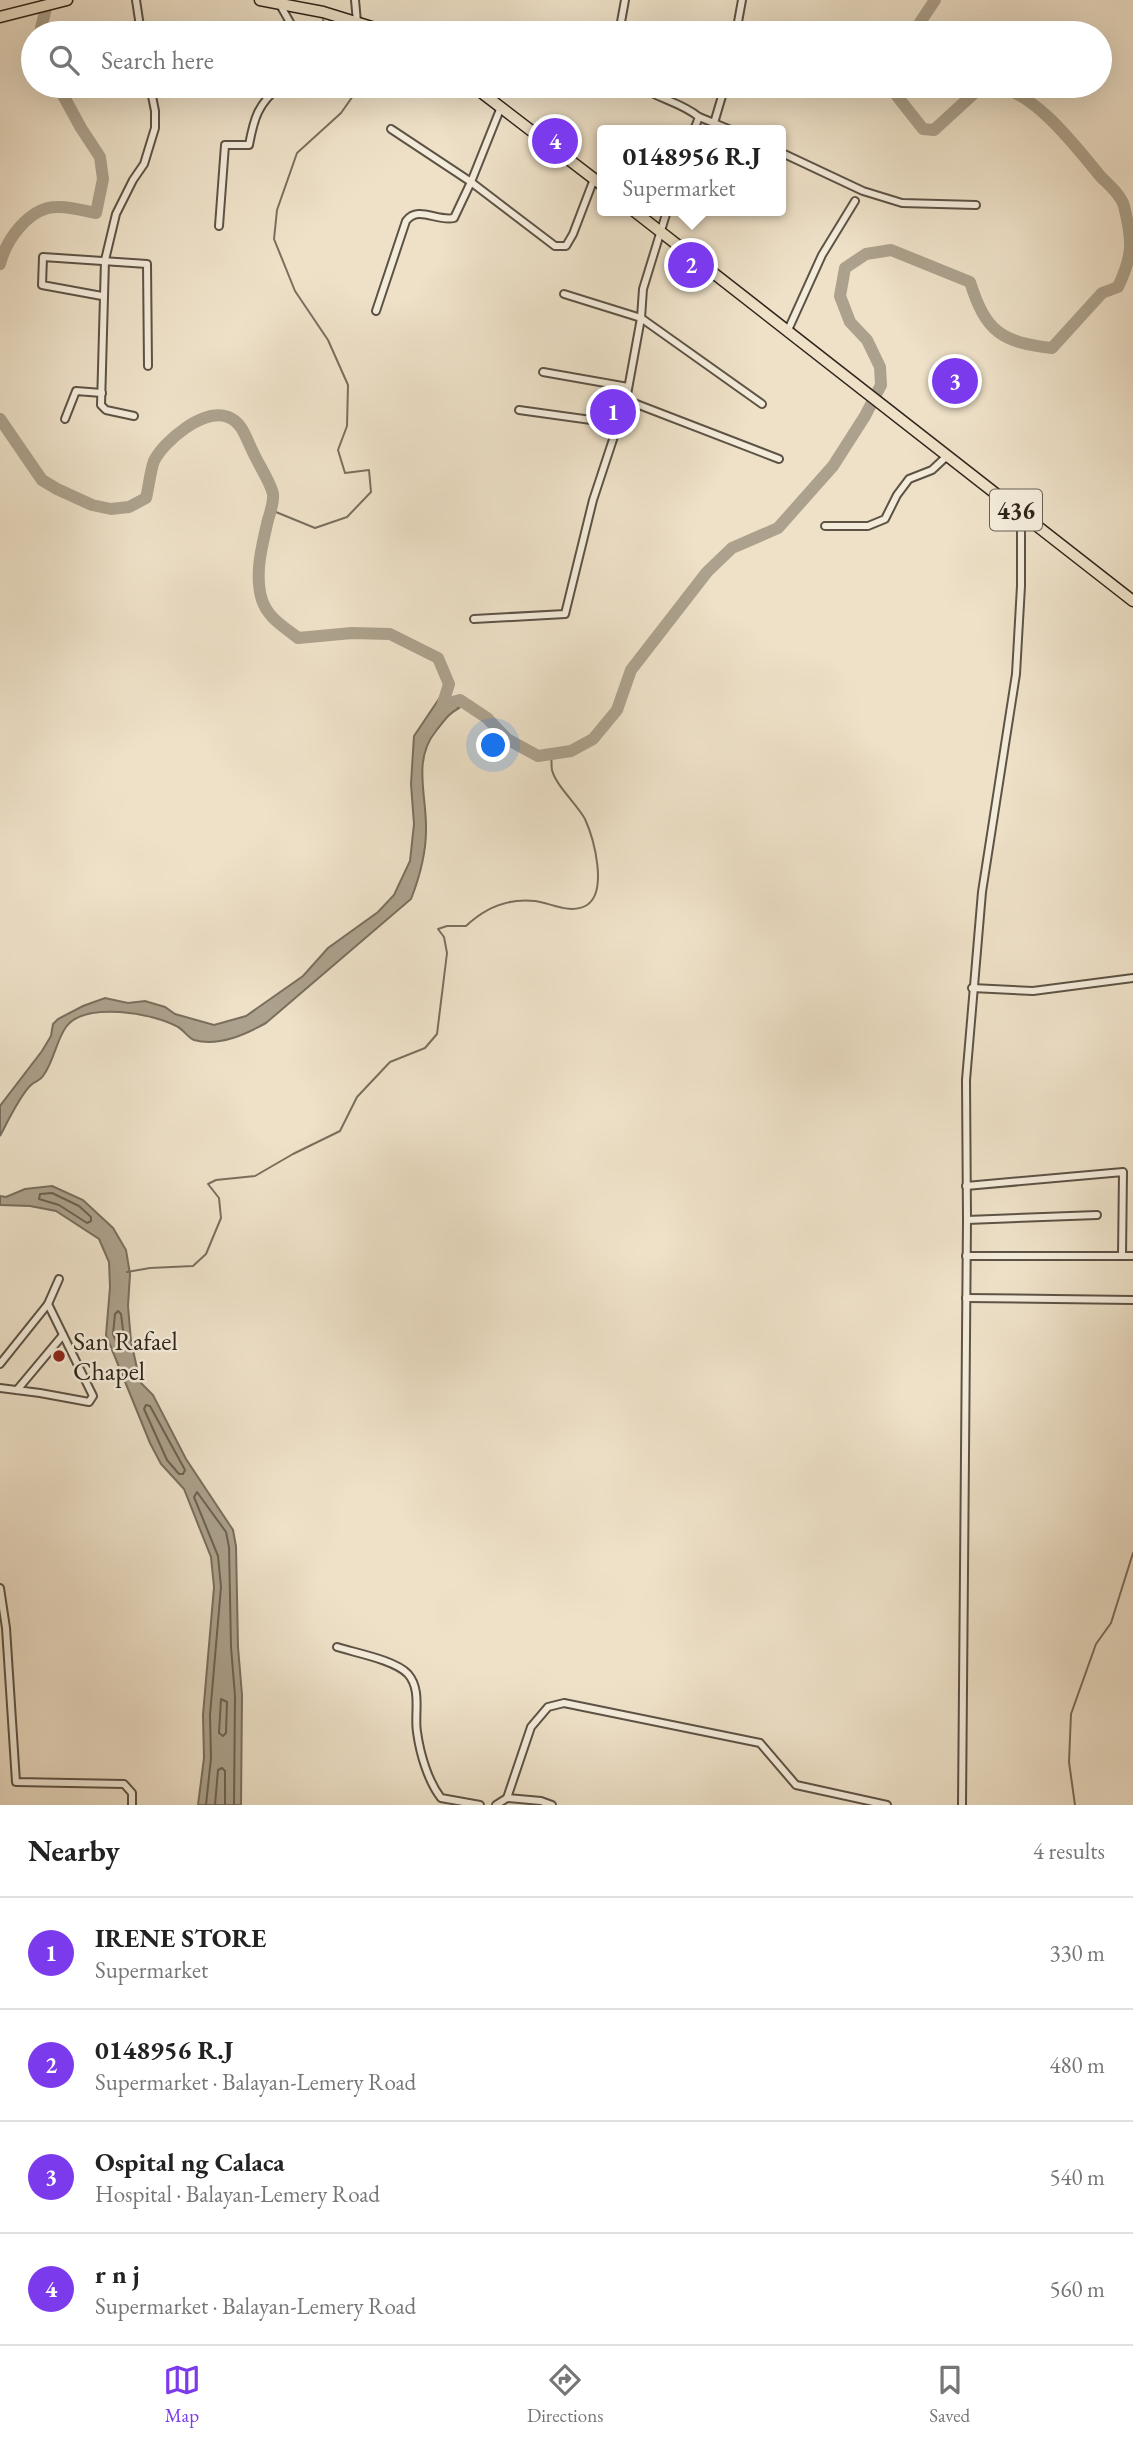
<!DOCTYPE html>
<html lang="en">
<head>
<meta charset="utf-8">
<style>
  :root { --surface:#fff; --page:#f6f6f6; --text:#222; --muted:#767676; --line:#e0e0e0; --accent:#7c3aed }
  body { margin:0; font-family:"EB Garamond",serif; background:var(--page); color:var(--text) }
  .you { position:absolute; left:494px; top:746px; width:24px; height:24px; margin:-18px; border:5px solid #fff; border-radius:50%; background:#1a73e8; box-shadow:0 0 0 10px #1a73e833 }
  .badge { display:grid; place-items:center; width:46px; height:46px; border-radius:50%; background:var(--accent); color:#fff; font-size:23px; font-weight:700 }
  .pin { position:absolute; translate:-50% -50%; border:4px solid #fff; box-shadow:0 2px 7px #0006 }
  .popup { position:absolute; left:597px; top:125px; width:189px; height:91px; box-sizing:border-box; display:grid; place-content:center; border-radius:7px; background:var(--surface); filter:drop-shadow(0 2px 5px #0005); font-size:23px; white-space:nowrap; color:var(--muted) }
  .popup b { font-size:26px; color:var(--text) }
  .popup::after { content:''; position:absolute; left:50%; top:100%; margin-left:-14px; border:14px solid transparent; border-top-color:var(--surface) }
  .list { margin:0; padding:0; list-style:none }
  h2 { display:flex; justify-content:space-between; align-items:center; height:91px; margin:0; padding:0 28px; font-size:30px }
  h2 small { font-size:23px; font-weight:400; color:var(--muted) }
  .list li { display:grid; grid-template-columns:46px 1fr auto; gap:21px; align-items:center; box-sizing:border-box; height:112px; padding:0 28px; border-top:2px solid var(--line) }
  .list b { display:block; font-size:26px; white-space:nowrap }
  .list p { margin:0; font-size:23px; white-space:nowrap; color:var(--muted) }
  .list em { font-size:23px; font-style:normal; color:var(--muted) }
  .icon { flex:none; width:38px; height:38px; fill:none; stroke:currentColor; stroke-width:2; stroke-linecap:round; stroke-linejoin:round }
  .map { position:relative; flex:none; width:1133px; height:1805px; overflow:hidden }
  .search { position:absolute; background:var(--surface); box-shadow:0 7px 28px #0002; left:21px; right:21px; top:21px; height:77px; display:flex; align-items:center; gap:18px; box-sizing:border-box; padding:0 24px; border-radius:38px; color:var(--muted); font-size:26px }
  .sheet { height:539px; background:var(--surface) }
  nav { display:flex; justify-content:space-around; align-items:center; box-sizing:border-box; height:98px; border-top:2px solid var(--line); background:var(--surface); font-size:19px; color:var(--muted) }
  nav a { display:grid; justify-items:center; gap:4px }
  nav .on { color:var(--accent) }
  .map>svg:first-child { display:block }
  .water { fill:#aca18c; stroke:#796f5e; stroke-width:2 }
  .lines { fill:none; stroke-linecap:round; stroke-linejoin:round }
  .shore { stroke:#6c6252; stroke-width:2 }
  .stream { stroke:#796f5e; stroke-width:2 }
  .river { stroke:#aca18c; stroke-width:12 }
  .minor-casing { stroke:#5d5345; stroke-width:10 }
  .primary-casing { stroke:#2d2419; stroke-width:13 }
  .minor { stroke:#f4ecdb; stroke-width:6 }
  .primary { stroke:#eee1c8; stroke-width:10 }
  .poi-dot { fill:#8f2418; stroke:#f4ecdb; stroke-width:2.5 }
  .labels { text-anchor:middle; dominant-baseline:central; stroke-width:5; stroke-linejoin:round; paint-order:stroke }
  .shield { fill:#f4ecdb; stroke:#696053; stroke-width:2 }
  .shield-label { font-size:24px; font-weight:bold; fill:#2d2419 }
  .poi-label { font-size:26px; fill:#2d2419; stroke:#f4ecdb; text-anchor:start }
</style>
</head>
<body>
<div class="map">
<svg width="1133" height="1805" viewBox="0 0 1133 1805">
  <rect width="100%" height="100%" fill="#eee1c8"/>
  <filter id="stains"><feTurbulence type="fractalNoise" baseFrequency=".00286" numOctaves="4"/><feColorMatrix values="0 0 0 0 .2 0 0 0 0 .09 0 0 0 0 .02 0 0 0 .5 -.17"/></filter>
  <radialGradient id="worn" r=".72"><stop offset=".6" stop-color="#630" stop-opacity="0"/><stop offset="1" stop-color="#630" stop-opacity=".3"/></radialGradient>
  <g class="water">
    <path d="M 441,696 L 459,708 C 448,714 444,721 436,731 C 412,760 427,796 426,830 C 426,855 420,876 411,899 L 266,1023 C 246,1034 219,1047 194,1040 C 188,1038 184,1030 178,1027 C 154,1013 85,1001 66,1027 C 56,1041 54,1061 43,1076 C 40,1081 35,1081 31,1085 C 20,1095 7,1123 0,1136 L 0,1106 L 42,1051 L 51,1036 L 53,1024 L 58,1019 L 83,1006 L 105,998 L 128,1003 L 145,1001 L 165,1007 L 175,1014 L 214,1025 L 246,1016 L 303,976 L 328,948 L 378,912 L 394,895 L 410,861 L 414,824 L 411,784 L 414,736 Z"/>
    <path d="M 52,1186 L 83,1200 L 113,1228 L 126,1250 L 130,1274 L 128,1306 L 131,1341 L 140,1382 L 153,1395 L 186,1459 L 233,1530 L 236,1546 L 238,1647 L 242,1695 L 241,1805 L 198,1805 L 204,1758 L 203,1715 L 214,1587 L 211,1557 L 184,1489 L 161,1464 L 150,1443 L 106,1335 L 110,1287 L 109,1262 L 99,1239 L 56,1211 L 30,1206 L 0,1205 L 0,1196 L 6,1197 L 25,1189 Z"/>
  </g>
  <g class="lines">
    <g class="shore">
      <path d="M 52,1193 L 79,1206 L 91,1217 L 91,1221 L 87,1223 L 59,1205 L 39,1199 L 40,1194 Z"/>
      <path d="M 118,1311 L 121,1314 L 125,1346 L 122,1349 L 119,1348 L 113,1334 L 115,1314 Z"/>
      <path d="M 146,1405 L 150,1406 L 185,1470 L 183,1474 L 179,1474 L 167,1460 L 144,1409 Z"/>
      <path d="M 221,1699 L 227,1702 L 226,1733 L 223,1736 L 219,1733 Z"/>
      <path d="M 206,1805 L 211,1758 L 210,1715 L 221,1587 L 218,1556 L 194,1497 L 197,1492 L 226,1532 L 229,1547 L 231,1647 L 235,1696 L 234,1805"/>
      <path d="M 215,1805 L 218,1770 L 222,1768 L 225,1771 L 225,1805"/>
    </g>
    <g class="stream">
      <path d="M 323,20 L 329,33"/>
      <path d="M 271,510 L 315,528 L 347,517 L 371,492 L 369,470 L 345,473 L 338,450 L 347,426 L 348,385 L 328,340 L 295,291 L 274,239 L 277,210 L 297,153 L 341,113 L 360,86"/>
      <path d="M 127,1272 L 150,1268 L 193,1266 L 206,1254 L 221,1218 L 219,1198 L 208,1184 L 216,1180 L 255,1176 L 293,1154 L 340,1131 L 357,1097 L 390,1062 L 425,1048 L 437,1034 L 447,953 L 444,937 L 438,929 L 447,926 L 466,926 C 485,908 508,898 535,901 C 551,903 571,915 587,905 C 608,891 594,839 585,819 C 577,804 556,786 552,770 C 551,765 552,759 551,754"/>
      <path d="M 1075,1805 L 1069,1762 L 1071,1714 L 1096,1644 L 1111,1623 L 1133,1553"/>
    </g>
    <g class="river">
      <path d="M 43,33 L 41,28 L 48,0"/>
      <path d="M 913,33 L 935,0"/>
      <path d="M 895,86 L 897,96 L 923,129 L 934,130 L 982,86"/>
      <path d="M 0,264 C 6,240 29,207 57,207 C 70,206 84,211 96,213 L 103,179 L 100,157 L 81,128 L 58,86"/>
      <path d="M 0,419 L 42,480 L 57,489 L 92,505 L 111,509 L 129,507 L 146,498 C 149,486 150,472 154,461 C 164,441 203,408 228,417 C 242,422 246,438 252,450 C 257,462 271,483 273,494 C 274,502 270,513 268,520 C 262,545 254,575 262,600 C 268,618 283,626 298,638 L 352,633 L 390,634 L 438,658 L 449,684 L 440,713"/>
      <path d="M 443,705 L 460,700 L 487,718 L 507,739 L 538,756 L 571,751 L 593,739 L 617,710 L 631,670 L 707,572 L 732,548 L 778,528 L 833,466 L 865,416 L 881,385 L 880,367 L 867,340 L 850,322 L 840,296 L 845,268 L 866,254 L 891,250 L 970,282 C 986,332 1001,342 1052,348 L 1102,293 L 1118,287 C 1133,255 1133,242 1124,206 C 1121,195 1109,185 1101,177 C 1076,147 1034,90 993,86"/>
    </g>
    <g class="minor-casing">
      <g id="minor">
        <path d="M 136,0 L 141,33"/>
        <path d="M 355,0 L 357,22"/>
        <path d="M 279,3 L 296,33"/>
        <path d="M 619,33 L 625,0"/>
        <path d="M 736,33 L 742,0"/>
        <path d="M 640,86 C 658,99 681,102 699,117 L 694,130"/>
        <path d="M 699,117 L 714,123 L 725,86"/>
        <path d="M 714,123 L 731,130"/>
        <path d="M 391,129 L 471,182 L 501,107"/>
        <path d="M 780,152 L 863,191 L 902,203 L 976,205"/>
        <path d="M 219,226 L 225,145 L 249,145 C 254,118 258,104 280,86"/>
        <path d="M 564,294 L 641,318 L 762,404"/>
        <path d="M 102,296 L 42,285 L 43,257 L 147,264 L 148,366"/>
        <path d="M 376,311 L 406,221 C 418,205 437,222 454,218 L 471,182 L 555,246 L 566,246 L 573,234 L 594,179"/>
        <path d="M 788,330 L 822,255 L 855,201"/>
        <path d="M 543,372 L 628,387"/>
        <path d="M 626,400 L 779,459"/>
        <path d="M 519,410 L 620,424"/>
        <path d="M 134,416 L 106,410 L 101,405 L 105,260 L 116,214 L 133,180 L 144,164 L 155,128 L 155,111 L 150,86"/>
        <path d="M 65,419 L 76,391 L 102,393"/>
        <path d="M 825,526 L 868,526 L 885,519 L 897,495 L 909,479 L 932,470 L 948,455"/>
        <path d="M 474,619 L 565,614 L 593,500 L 626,400 L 641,318 L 643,289 L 667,211"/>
        <path d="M 972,988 L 1033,991 L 1133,978"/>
        <path d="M 966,1186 L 1123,1172 L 1122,1256"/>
        <path d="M 967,1220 L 1097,1215"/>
        <path d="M 966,1256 L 1133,1256"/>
        <path d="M 966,1298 L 1133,1300"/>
        <path d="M 48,1304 L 59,1279"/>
        <path d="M 0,1364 L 48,1304 L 93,1396 L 89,1402 L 40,1393 L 0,1388"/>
        <path d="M 17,1390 L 63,1335"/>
        <path d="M 0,1588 L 6,1628 L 16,1782 L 124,1784 L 132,1793 L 132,1805"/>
        <path d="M 337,1647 C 356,1653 395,1660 408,1674 C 422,1690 414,1714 417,1732 C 420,1754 428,1781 441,1798 L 480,1805"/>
        <path d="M 507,1798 L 541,1801 L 552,1805"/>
        <path d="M 496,1805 L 507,1798 L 531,1727 L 548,1707 L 564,1703 L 760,1743 L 796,1785 L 887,1805"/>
        <path d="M 962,1805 L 967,1220 L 966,1080 L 982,892 L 1016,674 L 1021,586 L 1021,513"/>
      </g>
    </g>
    <g class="primary-casing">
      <g id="primary">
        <path d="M 260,0 L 323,12 L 391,33"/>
        <path d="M 0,17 L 67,0"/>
        <path d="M 473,86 L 602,185"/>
        <path d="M 634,211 L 1133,601"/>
      </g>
    </g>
    <use href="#minor" class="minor"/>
    <use href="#primary" class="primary"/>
  </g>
  <circle class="poi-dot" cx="59" cy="1356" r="7"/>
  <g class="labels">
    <rect class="shield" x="990" y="489.5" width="52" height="41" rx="5"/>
    <g class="shield-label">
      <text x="1016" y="510">436</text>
    </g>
    <g class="poi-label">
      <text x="73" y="1341">San Rafael<tspan x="73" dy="30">Chapel</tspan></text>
    </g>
  </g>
  <rect width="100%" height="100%" filter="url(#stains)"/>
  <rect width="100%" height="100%" fill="url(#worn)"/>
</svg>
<div class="you"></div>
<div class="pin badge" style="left:613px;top:412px">1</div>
<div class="pin badge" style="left:691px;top:265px">2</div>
<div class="popup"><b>0148956 R.J</b>Supermarket</div>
<div class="pin badge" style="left:955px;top:381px">3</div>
<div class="pin badge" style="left:555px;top:141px">4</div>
<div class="search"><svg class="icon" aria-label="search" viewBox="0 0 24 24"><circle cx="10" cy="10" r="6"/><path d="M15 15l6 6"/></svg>Search here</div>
</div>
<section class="sheet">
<h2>Nearby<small>4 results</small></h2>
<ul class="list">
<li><span class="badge">1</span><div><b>IRENE STORE</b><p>Supermarket</p></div><em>330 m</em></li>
<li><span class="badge">2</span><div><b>0148956 R.J</b><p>Supermarket · Balayan-Lemery Road</p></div><em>480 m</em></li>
<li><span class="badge">3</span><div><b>Ospital ng Calaca</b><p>Hospital · Balayan-Lemery Road</p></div><em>540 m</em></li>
<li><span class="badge">4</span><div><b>r n j</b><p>Supermarket · Balayan-Lemery Road</p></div><em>560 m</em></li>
</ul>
</section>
<nav>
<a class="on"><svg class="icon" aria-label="map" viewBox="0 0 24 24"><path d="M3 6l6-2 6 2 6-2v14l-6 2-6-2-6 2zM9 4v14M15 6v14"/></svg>Map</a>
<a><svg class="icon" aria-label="directions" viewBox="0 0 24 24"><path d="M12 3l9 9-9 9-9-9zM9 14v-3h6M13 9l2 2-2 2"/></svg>Directions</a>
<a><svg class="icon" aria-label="saved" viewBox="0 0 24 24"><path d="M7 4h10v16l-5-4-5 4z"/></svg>Saved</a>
</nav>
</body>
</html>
